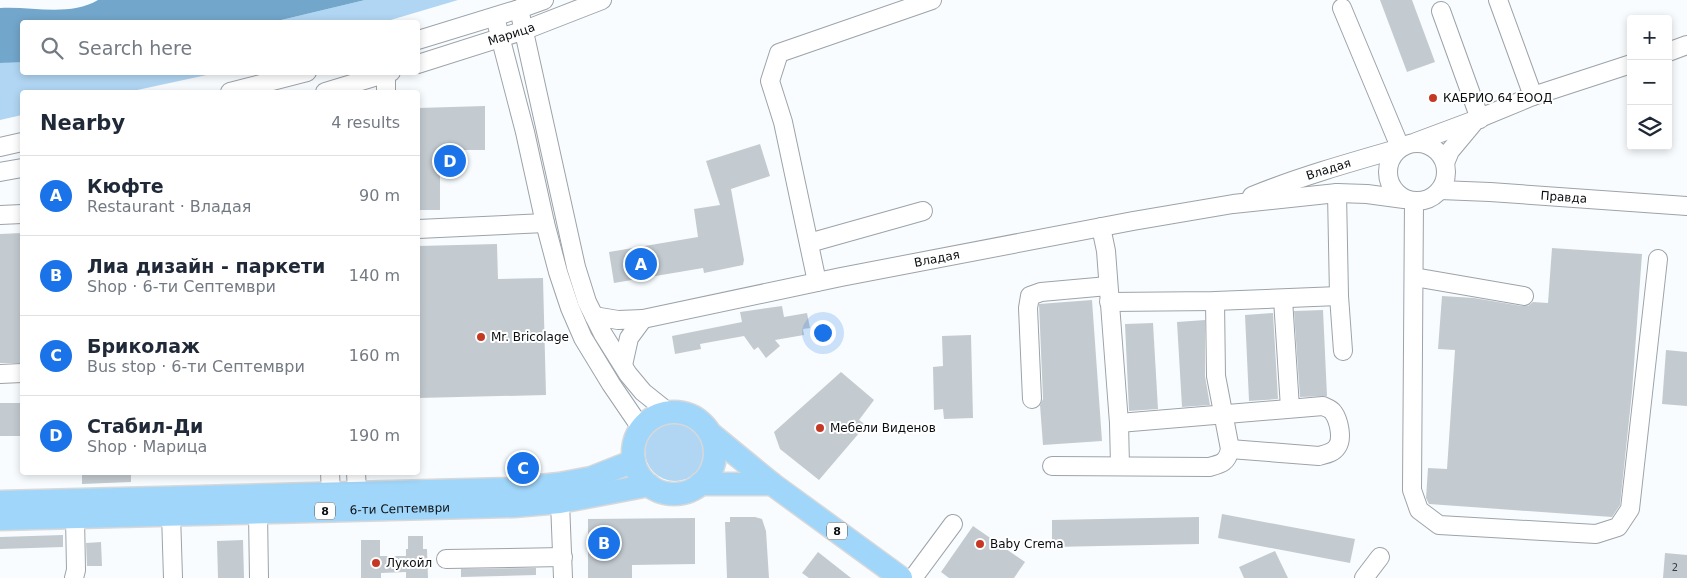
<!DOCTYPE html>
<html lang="en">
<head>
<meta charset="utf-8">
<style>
  :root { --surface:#fff; --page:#f2f2f3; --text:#1f2937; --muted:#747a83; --line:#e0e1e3; --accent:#1a73e8 }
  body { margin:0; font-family:"DejaVu Sans",sans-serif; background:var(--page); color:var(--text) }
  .controls { position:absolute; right:15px; top:15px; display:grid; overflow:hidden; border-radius:5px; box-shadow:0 2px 8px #0003 }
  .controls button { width:45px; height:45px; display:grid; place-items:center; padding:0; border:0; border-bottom:1px solid var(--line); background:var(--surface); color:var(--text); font:25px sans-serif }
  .you { position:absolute; left:822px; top:332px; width:18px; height:18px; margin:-12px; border:4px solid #fff; border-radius:50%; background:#1a73e8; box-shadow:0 0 0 8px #1a73e833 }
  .badge { display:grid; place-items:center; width:32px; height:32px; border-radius:50%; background:var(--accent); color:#fff; font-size:16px; font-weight:700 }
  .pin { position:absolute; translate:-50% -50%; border:2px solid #fff; box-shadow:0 1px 5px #0006 }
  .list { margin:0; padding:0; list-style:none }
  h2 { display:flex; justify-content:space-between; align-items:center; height:65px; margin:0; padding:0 20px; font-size:21px }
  h2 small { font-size:16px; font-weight:400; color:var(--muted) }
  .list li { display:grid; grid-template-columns:32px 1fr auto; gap:15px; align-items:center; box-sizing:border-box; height:80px; padding:0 20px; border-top:1px solid var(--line) }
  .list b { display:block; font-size:19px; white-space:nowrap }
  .list p { margin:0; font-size:16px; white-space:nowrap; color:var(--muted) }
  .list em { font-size:16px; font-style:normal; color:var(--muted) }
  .icon { flex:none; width:28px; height:28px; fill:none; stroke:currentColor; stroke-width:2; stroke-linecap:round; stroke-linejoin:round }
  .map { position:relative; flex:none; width:1687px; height:578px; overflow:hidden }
  .search { position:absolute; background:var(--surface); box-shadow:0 2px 8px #0003; left:20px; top:20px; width:400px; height:55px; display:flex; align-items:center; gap:12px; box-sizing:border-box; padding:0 18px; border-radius:5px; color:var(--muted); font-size:19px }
  .panel { position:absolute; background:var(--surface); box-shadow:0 2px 8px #0003; left:20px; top:90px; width:400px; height:385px; border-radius:5px }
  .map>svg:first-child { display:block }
  .green { fill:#b1d6f3 }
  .water { fill:#73a6cb }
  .building { fill:#c3cbd1 }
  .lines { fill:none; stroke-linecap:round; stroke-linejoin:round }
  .minor-casing { stroke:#9ca3a9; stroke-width:20 }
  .major-casing { stroke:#d8d8d9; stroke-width:25 }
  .minor { stroke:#fff; stroke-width:18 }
  .major { stroke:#a0d6fa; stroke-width:22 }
  .poi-dot { fill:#c43824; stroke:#fff; stroke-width:2 }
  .labels { text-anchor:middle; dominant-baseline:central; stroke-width:4; stroke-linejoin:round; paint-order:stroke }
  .number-label { font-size:10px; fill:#393d40 }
  .shield { fill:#fff; stroke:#545658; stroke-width:1 }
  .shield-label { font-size:11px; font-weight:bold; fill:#0b0e10 }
  .street-label { font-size:12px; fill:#0b0e10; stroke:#fff }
  .poi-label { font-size:12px; fill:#0b0e10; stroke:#fff; text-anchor:start }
</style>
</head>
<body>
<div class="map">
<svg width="1687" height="578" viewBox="0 0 1687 578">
  <rect width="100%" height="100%" fill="#f8fcfe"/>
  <g class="green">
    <path d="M 365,0 L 458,0 L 384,22 L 273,22 Z"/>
    <path d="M 15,61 L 22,62 L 22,72 L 216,73 L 128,92 L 22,92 L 22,115 L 0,120 L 0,63 Z"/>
    <circle cx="675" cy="451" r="30"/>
  </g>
  <path class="water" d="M 98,0 L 365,0 L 273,22 L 22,22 L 22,62 L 0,63 L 0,8 C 32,6 69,17 98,0 Z"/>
  <g class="building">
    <path d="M 1380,0 L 1412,0 L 1435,62 L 1407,72 Z"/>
    <path d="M 485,106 L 485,150 L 440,150 L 440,210 L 418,210 L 418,108 Z"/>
    <path d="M 760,144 L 770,176 L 731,189 L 744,260 L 743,265 L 704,273 L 703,268 L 614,283 L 609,252 L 698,237 L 694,209 L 720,205 L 706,161 Z"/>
    <path d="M 22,233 L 22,363 L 0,363 L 0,234 Z"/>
    <path d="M 497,244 L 498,279 L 543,278 L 546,395 L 418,398 L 418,246 Z"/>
    <path d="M 1552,248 L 1642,254 L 1632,392 L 1620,505 L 1612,517 L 1429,504 L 1426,498 L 1428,468 L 1447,469 L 1455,350 L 1438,349 L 1442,296 L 1474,298 L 1522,306 L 1528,306 L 1533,302 L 1548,303 Z"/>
    <path d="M 1092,300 L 1102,441 L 1043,445 L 1040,405 L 1043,399 L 1039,304 Z"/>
    <path d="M 782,306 L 784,317 L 807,313 L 810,328 L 803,329 L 804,335 L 775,340 L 780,346 L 766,358 L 758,347 L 754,350 L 744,336 L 700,344 L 701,349 L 675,354 L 672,336 L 742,322 L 740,312 Z"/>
    <path d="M 1323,310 L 1327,396 L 1300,397 L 1294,311 Z"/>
    <path d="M 1273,313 L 1278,399 L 1249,401 L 1245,315 Z"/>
    <path d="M 1205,320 L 1205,376 L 1210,405 L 1182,407 L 1177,322 Z"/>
    <path d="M 1153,323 L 1158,409 L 1129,411 L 1125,324 Z"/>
    <path d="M 971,335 L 973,418 L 944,419 L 943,409 L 934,410 L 933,367 L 943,366 L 942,336 Z"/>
    <path d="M 1666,350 L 1687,352 L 1687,406 L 1662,404 Z"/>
    <path d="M 841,372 L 874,400 L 859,420 L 866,425 L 819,480 L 780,449 L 774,432 Z"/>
    <rect x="0" y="403" width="22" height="33"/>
    <path d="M 82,472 L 131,472 L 131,482 L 82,484 Z"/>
    <path d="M 1222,514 L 1355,539 L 1350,563 L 1218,538 Z"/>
    <path d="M 730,517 L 755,517 L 762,519 L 766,531 L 769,578 L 727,578 L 725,522 L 730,522 Z"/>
    <path d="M 1199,517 L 1199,544 L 1052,547 L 1052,520 Z"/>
    <path d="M 695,518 L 695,564 L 632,565 L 632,578 L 588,578 L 588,519 Z"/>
    <path d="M 973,526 L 1025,562 L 1014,578 L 949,578 L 941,572 Z"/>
    <path d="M 63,535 L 63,547 L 0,549 L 0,537 Z"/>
    <path d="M 408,536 L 423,536 L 423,549 L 427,549 L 428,578 L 406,578 L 406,572 L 381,573 L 381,578 L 361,578 L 361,540 L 380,540 L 380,556 L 406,556 L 406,549 L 408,549 Z"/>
    <path d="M 243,540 L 244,578 L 218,578 L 217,541 Z"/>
    <path d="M 101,542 L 102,566 L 87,566 L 86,543 Z"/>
    <path d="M 1275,551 L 1288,578 L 1244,578 L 1239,567 Z"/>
    <path d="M 818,552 L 851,578 L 809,578 L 802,573 Z"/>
    <path d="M 1665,553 L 1687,555 L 1687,578 L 1663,578 Z"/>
    <path d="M 536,568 L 536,575 L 461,577 L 461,569 Z"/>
  </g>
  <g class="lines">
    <g class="minor-casing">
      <g id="minor">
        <path d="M 1498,0 L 1533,96"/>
        <path d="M 1342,8 L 1400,147"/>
        <path d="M 519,9 L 576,267 L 587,302 L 603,334 L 628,374 L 643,392 L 668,412"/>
        <path d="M 1441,11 L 1480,119"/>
        <path d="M 495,17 L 525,132 L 545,223 L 558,272 L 570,308 L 583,338 L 611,384 L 641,428"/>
        <path d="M 418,40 L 519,9 L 544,0"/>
        <path d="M 1668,52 L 1687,45"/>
        <path id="s1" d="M 418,64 L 525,30 L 602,0"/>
        <path d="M 386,74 L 386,92"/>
        <path d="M 230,92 L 307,72"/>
        <path d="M 325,92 L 391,72"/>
        <path d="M 1416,142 L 1475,120 L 1533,96 L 1631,64"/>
        <circle cx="1417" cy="172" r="29"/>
        <path d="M 0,147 L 22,142"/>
        <path d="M 1445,163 L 1450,151 L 1475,121"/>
        <path d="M 0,172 L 22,168"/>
        <path id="s2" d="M 1440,190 L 1490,192 L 1687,206"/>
        <path d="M 1337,193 L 1339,296 L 1343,351"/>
        <path id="s3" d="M 1252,196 C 1299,177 1348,163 1397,149"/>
        <path d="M 1414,201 L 1412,490 L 1419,510 L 1439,525 L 1596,534 L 1618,527 L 1630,509 L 1658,259"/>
        <path d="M 0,215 L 22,214"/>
        <path d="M 1101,227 L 1106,251 L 1119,423 L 1120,466"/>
        <path d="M 418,229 L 545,223"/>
        <path d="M 809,243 L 923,211"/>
        <path d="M 1414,277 L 1524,296"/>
        <path d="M 817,282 L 783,122 L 770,81 L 779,53 L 932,0"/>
        <path d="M 1283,299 L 1290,408"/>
        <path d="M 1109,302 L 1215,301 L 1339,296"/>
        <path d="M 594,316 L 618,320 L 643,319 L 629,338 L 623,365"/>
        <path id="s4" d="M 643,319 L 841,277 L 1133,221 L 1233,204 L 1337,193 L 1367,194 L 1404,199"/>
        <path d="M 0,374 L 22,373"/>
        <path d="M 1032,399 L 1028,308 L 1030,296 L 1041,292 L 1108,286"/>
        <path d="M 1119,423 L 1323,406 C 1327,408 1331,409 1333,412 C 1339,420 1343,439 1337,447 C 1333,453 1326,454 1319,456 L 1230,449"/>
        <path d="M 1052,466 L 1209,467 C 1221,464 1227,463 1230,449 L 1216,376 L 1215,301"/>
        <path d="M 330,472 L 331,494"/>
        <path d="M 356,472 L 357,493"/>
        <path d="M 560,502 L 563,578"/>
        <path d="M 258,513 L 259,578"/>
        <path d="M 171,514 L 173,578"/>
        <path d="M 446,559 L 563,557"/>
        <path d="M 74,578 L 76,570 L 75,517"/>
        <path d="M 913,578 L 953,524"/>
        <path d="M 1364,578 L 1380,557"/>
      </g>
    </g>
    <g class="major-casing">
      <g id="major">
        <circle cx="674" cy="453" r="41"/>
        <path d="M 711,434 L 772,484 L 901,578"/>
        <path d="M 700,484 L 772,484"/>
        <path d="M 0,502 L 509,489 L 559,484 L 591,478 L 634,461"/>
        <path id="s5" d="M 0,519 L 514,506 L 560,502 L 649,485"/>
      </g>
    </g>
    <use href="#minor" class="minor"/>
    <use href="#major" class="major"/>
  </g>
  <g class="poi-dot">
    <circle cx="1433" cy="98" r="5"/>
    <circle cx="481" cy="337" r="5"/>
    <circle cx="820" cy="428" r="5"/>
    <circle cx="980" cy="544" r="5"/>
    <circle cx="376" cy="563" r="5"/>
  </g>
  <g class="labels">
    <g class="number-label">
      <text x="1675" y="567">2</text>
    </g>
    <g class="shield">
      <rect x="315" y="502.5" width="20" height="17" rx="4"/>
      <rect x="827" y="522.5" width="20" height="17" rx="4"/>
    </g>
    <g class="shield-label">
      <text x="325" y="511">8</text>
      <text x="837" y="531">8</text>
    </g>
    <g class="street-label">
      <text stroke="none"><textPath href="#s1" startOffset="98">Марица</textPath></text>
      <text stroke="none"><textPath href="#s3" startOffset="81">Владая</textPath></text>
      <text stroke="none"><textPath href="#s2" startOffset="124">Правда</textPath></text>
      <text stroke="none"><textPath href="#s4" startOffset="300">Владая</textPath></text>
      <text stroke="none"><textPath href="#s5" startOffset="400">6-ти Септември</textPath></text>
    </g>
    <g class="poi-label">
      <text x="1443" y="98">КАБРИО 64 ЕООД</text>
      <text x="491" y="337">Mr. Bricolage</text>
      <text x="830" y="428">Мебели Виденов</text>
      <text x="990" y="544">Baby Crema</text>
      <text x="386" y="563">Лукойл</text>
    </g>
  </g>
</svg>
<div class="controls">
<button>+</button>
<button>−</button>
<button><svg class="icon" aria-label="layers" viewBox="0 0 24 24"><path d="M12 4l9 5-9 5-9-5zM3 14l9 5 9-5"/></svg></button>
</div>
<div class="you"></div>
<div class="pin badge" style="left:641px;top:264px">A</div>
<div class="pin badge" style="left:604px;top:543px">B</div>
<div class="pin badge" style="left:523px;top:468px">C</div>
<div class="pin badge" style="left:450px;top:161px">D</div>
<div class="search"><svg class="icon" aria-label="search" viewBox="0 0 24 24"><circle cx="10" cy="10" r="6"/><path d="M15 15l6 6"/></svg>Search here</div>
<section class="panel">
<h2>Nearby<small>4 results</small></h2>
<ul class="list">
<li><span class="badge">A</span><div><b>Кюфте</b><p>Restaurant · Владая</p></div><em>90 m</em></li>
<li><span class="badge">B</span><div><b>Лиа дизайн - паркети</b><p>Shop · 6-ти Септември</p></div><em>140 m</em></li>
<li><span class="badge">C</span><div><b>Бриколаж</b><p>Bus stop · 6-ти Септември</p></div><em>160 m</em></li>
<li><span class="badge">D</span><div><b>Стабил-Ди</b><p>Shop · Марица</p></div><em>190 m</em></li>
</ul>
</section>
</div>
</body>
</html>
